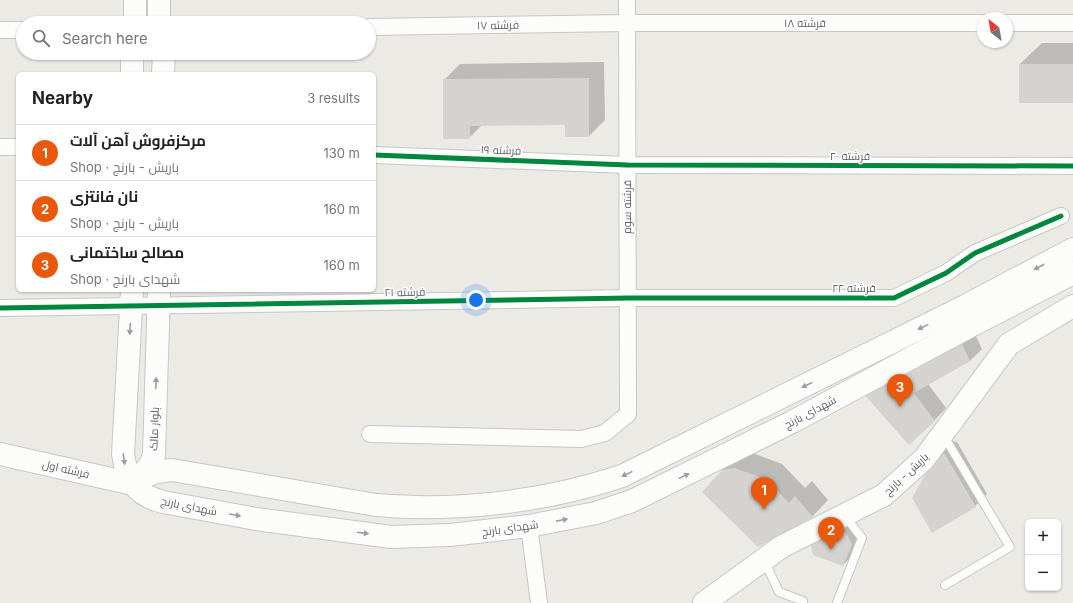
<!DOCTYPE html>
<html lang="en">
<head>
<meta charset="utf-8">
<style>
  :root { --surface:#fff; --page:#f6f6f6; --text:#202124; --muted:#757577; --line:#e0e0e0; --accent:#ea580c }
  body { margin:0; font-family:Inter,Cairo,sans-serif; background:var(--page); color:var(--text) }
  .controls { position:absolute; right:12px; bottom:12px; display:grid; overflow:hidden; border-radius:6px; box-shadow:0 1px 3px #0004 }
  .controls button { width:36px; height:36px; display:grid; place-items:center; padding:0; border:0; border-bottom:1px solid var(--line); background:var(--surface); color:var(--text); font:20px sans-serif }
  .compass { position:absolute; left:977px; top:12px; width:36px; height:36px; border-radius:50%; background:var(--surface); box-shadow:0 1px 3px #0004; rotate:329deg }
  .you { position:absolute; left:476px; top:300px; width:14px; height:14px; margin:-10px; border:3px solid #fff; border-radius:50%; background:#1a73e8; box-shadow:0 0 0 6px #1a73e833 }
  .badge { display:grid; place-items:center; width:26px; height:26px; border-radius:50%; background:var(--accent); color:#fff; font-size:13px; font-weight:700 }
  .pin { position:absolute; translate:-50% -33px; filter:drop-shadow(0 1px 2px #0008) }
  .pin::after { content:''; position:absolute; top:21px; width:14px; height:12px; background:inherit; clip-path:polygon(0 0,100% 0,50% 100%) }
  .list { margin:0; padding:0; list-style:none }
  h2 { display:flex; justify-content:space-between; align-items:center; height:52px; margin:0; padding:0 16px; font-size:17px }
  h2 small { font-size:13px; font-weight:400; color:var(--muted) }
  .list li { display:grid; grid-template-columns:26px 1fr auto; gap:12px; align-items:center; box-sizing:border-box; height:56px; padding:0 16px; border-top:1px solid var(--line) }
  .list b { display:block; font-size:15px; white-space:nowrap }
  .list p { margin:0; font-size:13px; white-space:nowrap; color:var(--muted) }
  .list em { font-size:13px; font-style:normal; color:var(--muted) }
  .icon { flex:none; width:22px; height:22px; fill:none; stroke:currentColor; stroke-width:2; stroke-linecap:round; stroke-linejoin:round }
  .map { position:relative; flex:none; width:1073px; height:603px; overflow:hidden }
  .search { position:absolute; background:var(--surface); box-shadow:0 1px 3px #0004; left:16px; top:16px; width:360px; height:44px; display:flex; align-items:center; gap:10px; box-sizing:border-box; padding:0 14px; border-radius:22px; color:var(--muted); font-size:15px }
  .panel { position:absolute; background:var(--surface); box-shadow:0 1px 3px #0004; left:16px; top:72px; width:360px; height:220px; border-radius:6px }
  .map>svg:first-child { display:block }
  .shadow { fill:#0003 }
  .building { fill:#d4d3d0 }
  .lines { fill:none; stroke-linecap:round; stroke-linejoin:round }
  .lane-casing { stroke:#c7c7c5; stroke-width:10 }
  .street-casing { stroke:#c7c7c5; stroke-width:18 }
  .secondary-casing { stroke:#c7c8c7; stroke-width:24 }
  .lane { stroke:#fcfcfb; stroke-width:8 }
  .street { stroke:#fcfcfb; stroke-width:16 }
  .secondary { stroke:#fcfcfb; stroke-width:22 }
  .cycleway-casing { stroke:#fff; stroke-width:8 }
  .cycleway { stroke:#00873e; stroke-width:5 }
  .oneway { fill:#9b9da0 }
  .labels { text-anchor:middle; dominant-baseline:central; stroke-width:3; stroke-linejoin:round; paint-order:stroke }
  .street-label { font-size:11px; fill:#5a5e63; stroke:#fff }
</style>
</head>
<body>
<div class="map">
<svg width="1073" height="603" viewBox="0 0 1073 603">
  <rect width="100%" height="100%" fill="#ebeae5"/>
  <g class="shadow">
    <path d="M 1042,43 L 1073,43 L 1073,102 L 1020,64 Z"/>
    <path d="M 604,62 L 605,120 L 589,136 L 566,136 L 566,124 L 482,125 L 469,138 L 444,80 L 460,64 Z"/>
    <path d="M 974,332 L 982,349 L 970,361 L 928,384 L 946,408 L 934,421 L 876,381 Z"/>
    <path d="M 951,441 L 957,442 L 987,494 L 975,506 L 939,453 Z"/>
    <path d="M 750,452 L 782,464 L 805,488 L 812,481 L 828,500 L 813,516 L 759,546 L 722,471 L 738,455 Z"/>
    <path d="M 847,521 L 859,537 L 851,557 L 843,565 L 814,554 Z"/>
  </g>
  <g class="building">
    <rect x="1019" y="64" width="54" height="39"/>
    <path d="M 589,78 L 589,137 L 565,137 L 565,125 L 470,126 L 470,139 L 443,139 L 443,79 Z"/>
    <path d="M 962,344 L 970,361 L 914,393 L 935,421 L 909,445 L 863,393 Z"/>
    <path d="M 938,452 L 945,454 L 976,507 L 932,533 L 912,498 Z"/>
    <path d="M 734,468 L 766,479 L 789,503 L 795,496 L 813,517 L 758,547 L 702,492 L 722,470 Z"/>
    <path d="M 839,529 L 847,534 L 852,545 L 843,566 L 813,555 L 810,540 Z"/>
  </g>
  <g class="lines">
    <g class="lane-casing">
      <g id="lane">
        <path d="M 944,436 L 1010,547 L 945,585"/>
        <path d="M 764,560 L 779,592 L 803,601 L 803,603"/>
        <path d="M 837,603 L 862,538 L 845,516"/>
      </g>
    </g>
    <g class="street-casing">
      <g id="street">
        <path d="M 1007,23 L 1073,23"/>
        <path d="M 369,27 L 627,23 L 983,23"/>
        <path d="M 0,30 L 23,30"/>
        <path d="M 0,147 L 18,147"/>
        <path d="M 374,155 L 627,165 L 1073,166"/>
        <path d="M 0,308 L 628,298 L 894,298 L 946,273 L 975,253 L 1061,216"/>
        <path d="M 370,434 L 581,439 L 605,433 L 628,414 L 627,0"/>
        <path d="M 529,526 L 539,603"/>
      </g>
    </g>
    <g class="secondary-casing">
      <g id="secondary">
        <path d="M 135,0 L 135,23"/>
        <path d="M 159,23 L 159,0"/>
        <path d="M 132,74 L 132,53"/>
        <path d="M 163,74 L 164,53"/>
        <path d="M 132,290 L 123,454 C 127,481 136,495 163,502 L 256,519 L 391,537 L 450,535 L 529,526 L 596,513 L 632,501 L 792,422 L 965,329 L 1073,273"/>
        <path d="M 0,454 L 133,484"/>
        <path d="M 136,480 L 149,467 L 154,455 L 159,290"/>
        <path d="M 133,484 C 146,475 156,471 172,470 L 376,505 C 457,512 544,502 622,476 L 965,306 L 1073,249"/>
        <path d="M 704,603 L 781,547 L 884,495 L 924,459 L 1009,344 L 1073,306"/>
      </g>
    </g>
    <use href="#lane" class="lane"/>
    <use href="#street" class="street"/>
    <use href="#secondary" class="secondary"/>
    <g class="cycleway-casing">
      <g id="cycleway">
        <path d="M 374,155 L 627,165 L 1073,166"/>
        <path d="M 0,308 L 628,298 L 894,298 L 946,273 L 975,253 L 1061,216"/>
      </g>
    </g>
    <use href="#cycleway" class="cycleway"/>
  </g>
  <defs><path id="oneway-solid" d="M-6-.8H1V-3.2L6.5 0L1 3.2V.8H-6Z"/></defs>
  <g class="oneway">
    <use href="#oneway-solid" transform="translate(1039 267) rotate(152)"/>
    <use href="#oneway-solid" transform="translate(923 327) rotate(154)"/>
    <use href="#oneway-solid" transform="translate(130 329) rotate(93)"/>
    <use href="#oneway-solid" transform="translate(156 383) rotate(-88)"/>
    <use href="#oneway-solid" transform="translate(807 385) rotate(154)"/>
    <use href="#oneway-solid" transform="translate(124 459) rotate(82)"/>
    <use href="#oneway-solid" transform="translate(627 474) rotate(154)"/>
    <use href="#oneway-solid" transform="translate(684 476) rotate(-26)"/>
    <use href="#oneway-solid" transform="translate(235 515) rotate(10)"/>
    <use href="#oneway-solid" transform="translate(562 520) rotate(-11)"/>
    <use href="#oneway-solid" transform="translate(363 533) rotate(7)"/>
  </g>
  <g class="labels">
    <g class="street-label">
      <text x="805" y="23">۱۸ فرشته</text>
      <text transform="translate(498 25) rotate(-1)">۱۷ فرشته</text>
      <text transform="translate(501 150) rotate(2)">۱۹ فرشته</text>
      <text x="850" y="156">۲۰ فرشته</text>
      <text transform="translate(627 207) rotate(-90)">فرشته سوم</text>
      <text x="854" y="288">۲۲ فرشته</text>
      <text transform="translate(405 292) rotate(-1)">۲۱ فرشته</text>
      <text transform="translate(810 412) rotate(-28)">شهدای بارنج</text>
      <text transform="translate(154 429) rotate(-88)">بلوار مالک</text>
      <text transform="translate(66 469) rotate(13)">فرشته اول</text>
      <text transform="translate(906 474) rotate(-43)">باریش - بارنج</text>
      <text transform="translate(189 506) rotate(11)">شهدای بارنج</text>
      <text transform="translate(510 528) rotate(-8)">شهدای بارنج</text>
    </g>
  </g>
</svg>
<div class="controls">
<button>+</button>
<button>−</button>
</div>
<svg class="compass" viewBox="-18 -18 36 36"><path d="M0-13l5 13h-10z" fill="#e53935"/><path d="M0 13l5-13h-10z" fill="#757577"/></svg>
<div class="you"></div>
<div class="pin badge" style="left:764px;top:510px">1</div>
<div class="pin badge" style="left:831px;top:550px">2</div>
<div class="pin badge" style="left:900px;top:407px">3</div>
<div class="search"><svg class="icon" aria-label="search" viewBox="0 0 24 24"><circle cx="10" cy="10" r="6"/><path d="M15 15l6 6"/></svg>Search here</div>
<section class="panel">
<h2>Nearby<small>3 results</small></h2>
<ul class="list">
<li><span class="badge">1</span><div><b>مرکزفروش آهن آلات</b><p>Shop · باریش - بارنج</p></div><em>130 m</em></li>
<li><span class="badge">2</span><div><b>نان فانتزی</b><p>Shop · باریش - بارنج</p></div><em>160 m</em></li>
<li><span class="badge">3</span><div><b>مصالح ساختمانی</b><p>Shop · شهدای بارنج</p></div><em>160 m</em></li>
</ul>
</section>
</div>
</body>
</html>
